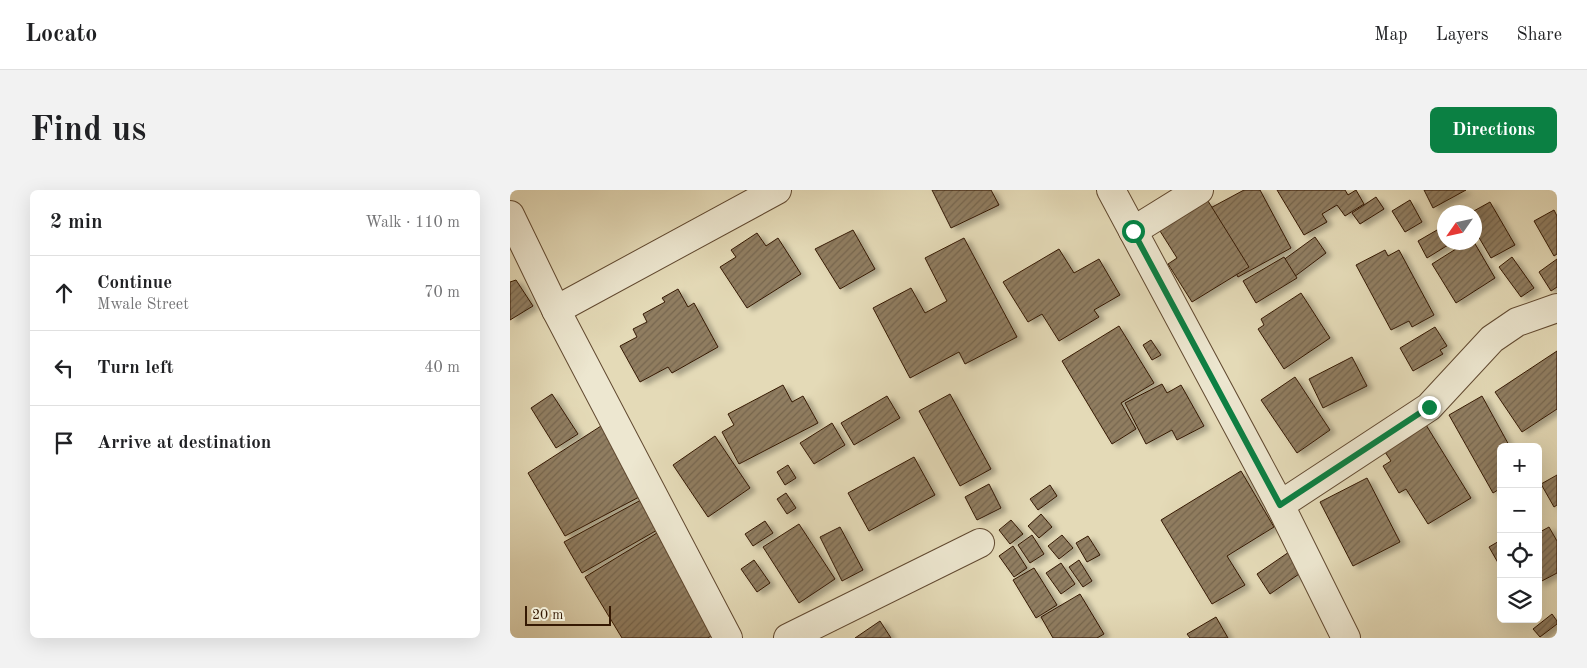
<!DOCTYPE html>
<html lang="en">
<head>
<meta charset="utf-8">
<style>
  :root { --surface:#fff; --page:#f2f2f2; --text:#202124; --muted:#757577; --line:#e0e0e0; --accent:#0b8043 }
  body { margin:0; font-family:"Old Standard TT",serif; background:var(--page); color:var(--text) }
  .controls { position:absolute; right:15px; bottom:15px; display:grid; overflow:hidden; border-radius:8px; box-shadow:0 5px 20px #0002 }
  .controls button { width:45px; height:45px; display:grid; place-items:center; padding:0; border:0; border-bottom:1px solid var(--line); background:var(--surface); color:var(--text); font:25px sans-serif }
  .compass { position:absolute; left:927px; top:15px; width:45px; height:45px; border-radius:50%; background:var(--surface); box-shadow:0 5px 20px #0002; rotate:236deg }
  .scale { position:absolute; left:15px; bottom:12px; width:86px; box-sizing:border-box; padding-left:5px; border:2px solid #351903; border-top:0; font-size:14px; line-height:18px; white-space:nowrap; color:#351903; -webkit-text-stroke:4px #ede7d0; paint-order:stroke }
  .stop { position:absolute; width:15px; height:15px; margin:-11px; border:4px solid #0b8043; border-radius:50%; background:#fff }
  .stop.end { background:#0b8043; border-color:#fff; box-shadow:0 1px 5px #0008 }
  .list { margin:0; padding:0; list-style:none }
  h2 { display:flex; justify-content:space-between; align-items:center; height:65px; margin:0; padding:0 20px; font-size:21px }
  h2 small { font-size:16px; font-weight:400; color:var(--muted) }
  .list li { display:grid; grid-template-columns:32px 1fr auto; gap:15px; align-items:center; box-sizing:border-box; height:75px; padding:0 20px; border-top:1px solid var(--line) }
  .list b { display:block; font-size:19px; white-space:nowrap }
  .list p { margin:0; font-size:16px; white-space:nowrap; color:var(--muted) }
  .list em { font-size:16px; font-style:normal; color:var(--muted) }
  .icon { flex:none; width:28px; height:28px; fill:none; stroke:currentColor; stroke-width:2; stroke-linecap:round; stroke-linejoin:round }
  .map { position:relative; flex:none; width:1047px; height:448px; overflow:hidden; border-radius:8px }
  header { display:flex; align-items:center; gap:30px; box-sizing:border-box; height:70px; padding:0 25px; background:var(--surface); border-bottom:1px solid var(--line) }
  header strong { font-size:24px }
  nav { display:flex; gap:28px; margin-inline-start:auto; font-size:18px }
  .intro { display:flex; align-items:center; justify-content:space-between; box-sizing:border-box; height:120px; padding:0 30px }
  h1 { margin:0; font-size:35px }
  .button { padding:12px 22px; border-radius:8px; background:var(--accent); color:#fff; font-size:18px; font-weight:700 }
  main { display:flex; gap:30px; padding:0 30px }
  aside { flex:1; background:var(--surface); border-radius:8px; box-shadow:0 5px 20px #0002 }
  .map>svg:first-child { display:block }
  .building { fill:url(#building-hatch); stroke:#351903; filter:url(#shadow) }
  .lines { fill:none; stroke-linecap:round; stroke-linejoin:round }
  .street-casing { stroke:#614930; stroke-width:30 }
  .street { stroke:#ede7d0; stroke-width:28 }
  .route { stroke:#0b8043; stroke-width:6 }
</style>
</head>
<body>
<header>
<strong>Locato</strong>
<nav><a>Map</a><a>Layers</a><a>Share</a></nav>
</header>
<div class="intro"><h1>Find us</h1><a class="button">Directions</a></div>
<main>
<aside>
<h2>2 min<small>Walk · 110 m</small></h2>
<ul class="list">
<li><svg class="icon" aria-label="ahead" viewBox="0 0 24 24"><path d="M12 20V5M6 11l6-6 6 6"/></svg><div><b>Continue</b><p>Mwale Street</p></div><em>70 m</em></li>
<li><svg class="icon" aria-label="left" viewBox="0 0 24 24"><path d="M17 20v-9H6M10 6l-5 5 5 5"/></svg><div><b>Turn left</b></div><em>40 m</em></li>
<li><svg class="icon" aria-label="arrive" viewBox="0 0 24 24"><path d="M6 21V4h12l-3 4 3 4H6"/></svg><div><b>Arrive at destination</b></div></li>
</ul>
</aside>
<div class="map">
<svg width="1047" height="448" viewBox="0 0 1047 448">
  <defs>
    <pattern id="building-hatch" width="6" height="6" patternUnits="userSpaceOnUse" patternTransform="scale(1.25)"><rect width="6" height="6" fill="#907d61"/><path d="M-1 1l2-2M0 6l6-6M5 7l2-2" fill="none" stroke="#76664e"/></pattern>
    <filter id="shadow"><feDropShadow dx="5.5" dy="3" stdDeviation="2.5" flood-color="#0004"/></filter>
  </defs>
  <rect width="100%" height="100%" fill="#e4dab7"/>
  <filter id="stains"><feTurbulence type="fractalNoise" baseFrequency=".004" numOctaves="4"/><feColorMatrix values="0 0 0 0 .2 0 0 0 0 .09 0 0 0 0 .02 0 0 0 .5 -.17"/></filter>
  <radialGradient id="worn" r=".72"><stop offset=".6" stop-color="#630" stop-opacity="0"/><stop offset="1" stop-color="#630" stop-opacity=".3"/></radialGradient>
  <g class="building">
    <path d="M 422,0 L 481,0 L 489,15 L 441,38 Z"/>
    <path d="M 734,0 L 750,0 L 781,58 L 728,87 L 693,22 Z"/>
    <path d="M 767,0 L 835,0 L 838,5 L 846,0 L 854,14 L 835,26 L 827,15 L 812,24 L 817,32 L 794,45 Z"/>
    <path d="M 914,0 L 956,0 L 923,18 Z"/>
    <path d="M 866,7 L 874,19 L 850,34 L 842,23 Z"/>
    <path d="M 900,10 L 912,32 L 895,42 L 882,21 Z"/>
    <path d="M 698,11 L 739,77 L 682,112 L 658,74 L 667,68 L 650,41 Z"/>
    <path d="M 980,12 L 1005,55 L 981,68 L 964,39 L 964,22 L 962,22 Z"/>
    <path d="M 1044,20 L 1047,26 L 1047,64 L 1044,66 L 1024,31 Z"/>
    <path d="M 934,36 L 934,52 L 943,52 L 917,68 L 908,51 Z"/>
    <path d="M 343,40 L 365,79 L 330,99 L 305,59 Z"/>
    <path d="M 247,43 L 256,56 L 268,48 L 291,84 L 237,118 L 210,77 L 226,67 L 221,60 Z"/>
    <path d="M 805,47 L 816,63 L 784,87 L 772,71 Z"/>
    <path d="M 454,48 L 507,147 L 455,174 L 449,162 L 400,188 L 363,118 L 401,98 L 415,123 L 437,111 L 415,68 Z"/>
    <path d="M 957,52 L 964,52 L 985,88 L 946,113 L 922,74 Z"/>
    <path d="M 549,59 L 564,83 L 589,69 L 610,105 L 584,120 L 589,127 L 549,151 L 532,124 L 518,132 L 493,92 Z"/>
    <path d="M 875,60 L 878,66 L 889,60 L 924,125 L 902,137 L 899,131 L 881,140 L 846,75 Z"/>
    <path d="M 774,67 L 787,88 L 746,113 L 733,91 Z"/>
    <path d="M 1002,67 L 1024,98 L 1011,107 L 989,77 Z"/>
    <path d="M 1047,69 L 1047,97 L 1041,101 L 1029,82 Z"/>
    <path d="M 6,90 L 23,116 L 0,130 L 0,92 Z"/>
    <path d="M 168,99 L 178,117 L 184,113 L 208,157 L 162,183 L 158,177 L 130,192 L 110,156 L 127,147 L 123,139 L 137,132 L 133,124 L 155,112 L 152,108 Z"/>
    <path d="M 791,103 L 820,148 L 774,179 L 748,139 L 754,135 L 751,129 Z"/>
    <path d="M 609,136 L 644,193 L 611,213 L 626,239 L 602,254 L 552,171 Z"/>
    <path d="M 925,137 L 937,156 L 930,160 L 933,164 L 903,181 L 890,158 Z"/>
    <path d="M 641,150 L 651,165 L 642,170 L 633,155 Z"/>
    <path d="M 1047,161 L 1047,219 L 1012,242 L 985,202 Z"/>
    <path d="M 842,167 L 857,196 L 813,218 L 799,189 Z"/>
    <path d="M 785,187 L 820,240 L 787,263 L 751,210 Z"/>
    <path d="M 652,194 L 657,203 L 671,195 L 694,236 L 667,250 L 662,240 L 636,254 L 615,213 Z"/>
    <path d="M 273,195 L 282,212 L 293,206 L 308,233 L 229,274 L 212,242 L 224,235 L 218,224 Z"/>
    <path d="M 42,204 L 68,244 L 46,258 L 21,218 Z"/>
    <path d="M 440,204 L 481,279 L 450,296 L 409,221 Z"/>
    <path d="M 377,206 L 390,228 L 344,255 L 331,233 Z"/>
    <path d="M 972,206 L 1000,257 L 991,257 L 991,298 L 983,303 L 939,225 Z"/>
    <path d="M 913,230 L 961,308 L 918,334 L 896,299 L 889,303 L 873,276 L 881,271 L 871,256 Z"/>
    <path d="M 322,233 L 335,255 L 304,274 L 290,253 Z"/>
    <path d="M 91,236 L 131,306 L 55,346 L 18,283 Z"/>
    <path d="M 205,246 L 240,298 L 198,327 L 163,275 Z"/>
    <path d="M 404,267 L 425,305 L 359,341 L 338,303 Z"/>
    <path d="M 278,275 L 286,288 L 275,295 L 267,282 Z"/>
    <path d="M 731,281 L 764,337 L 717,366 L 735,395 L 702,414 L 651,330 Z"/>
    <path d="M 1047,285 L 1047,315 L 1044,317 L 1031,294 Z"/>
    <path d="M 857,288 L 890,352 L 843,376 L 810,312 Z"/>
    <path d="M 479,294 L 491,318 L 467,330 L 455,307 Z"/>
    <path d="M 540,295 L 547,306 L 528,320 L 520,309 Z"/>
    <path d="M 276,303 L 286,318 L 277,324 L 267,309 Z"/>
    <path d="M 131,310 L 149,339 L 72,383 L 54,352 Z"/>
    <path d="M 531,324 L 542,337 L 529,348 L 518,336 Z"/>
    <path d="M 501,330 L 513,344 L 500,354 L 489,340 Z"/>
    <path d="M 255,331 L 263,343 L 243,356 L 235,344 Z"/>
    <path d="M 289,334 L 325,389 L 289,413 L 253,357 Z"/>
    <path d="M 330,337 L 353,380 L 332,391 L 310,347 Z"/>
    <path d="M 1039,337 L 1047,351 L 1047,383 L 1028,393 L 1028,343 Z"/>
    <path d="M 147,343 L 207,442 L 198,448 L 112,448 L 75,387 Z"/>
    <path d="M 522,345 L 534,364 L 520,373 L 508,355 Z"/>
    <path d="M 552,345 L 563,358 L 549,369 L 538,356 Z"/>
    <path d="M 578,346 L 590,365 L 577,372 L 566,353 Z"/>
    <path d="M 991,350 L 991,378 L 979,357 Z"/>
    <path d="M 503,356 L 517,378 L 504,387 L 489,366 Z"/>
    <path d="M 779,362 L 792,382 L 760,404 L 747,384 Z"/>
    <path d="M 244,370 L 260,393 L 247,402 L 231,379 Z"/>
    <path d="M 569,370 L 582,391 L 573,397 L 559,377 Z"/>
    <path d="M 551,373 L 565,394 L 551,404 L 536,383 Z"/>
    <path d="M 524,378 L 547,415 L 526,428 L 503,390 Z"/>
    <path d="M 570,404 L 594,444 L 587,448 L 543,448 L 531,427 Z"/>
    <path d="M 1042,424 L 1047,431 L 1047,434 L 1030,447 L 1023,439 Z"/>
    <path d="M 706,427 L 718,448 L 680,448 L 677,444 Z"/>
    <path d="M 370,431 L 381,448 L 345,448 Z"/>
  </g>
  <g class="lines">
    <g class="street-casing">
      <g id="street">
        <path d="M 601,0 L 770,315 L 836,448"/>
        <path d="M 0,25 L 46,120 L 218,448"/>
        <path d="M 623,41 L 689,0"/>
        <path d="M 46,120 L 267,0"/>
        <path d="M 770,315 L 919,217 L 982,149 L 1007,132 L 1047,118"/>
        <path d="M 278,448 L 470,353"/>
      </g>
    </g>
    <use href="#street" class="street"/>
  </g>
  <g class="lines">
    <path class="route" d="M 623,41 L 770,315 L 919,217"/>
  </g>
  <rect width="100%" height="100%" filter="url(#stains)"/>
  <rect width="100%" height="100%" fill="url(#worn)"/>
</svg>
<div class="controls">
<button>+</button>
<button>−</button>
<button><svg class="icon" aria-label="locate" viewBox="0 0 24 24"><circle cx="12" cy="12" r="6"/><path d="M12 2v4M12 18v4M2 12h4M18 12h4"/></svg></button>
<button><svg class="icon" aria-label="layers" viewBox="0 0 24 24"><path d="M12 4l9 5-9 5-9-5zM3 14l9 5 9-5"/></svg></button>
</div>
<svg class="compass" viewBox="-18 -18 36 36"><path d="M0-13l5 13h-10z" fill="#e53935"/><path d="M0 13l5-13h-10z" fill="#757577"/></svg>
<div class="scale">20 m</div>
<div class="stop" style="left:623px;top:41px"></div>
<div class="stop end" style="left:919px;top:217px"></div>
</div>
</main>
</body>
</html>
